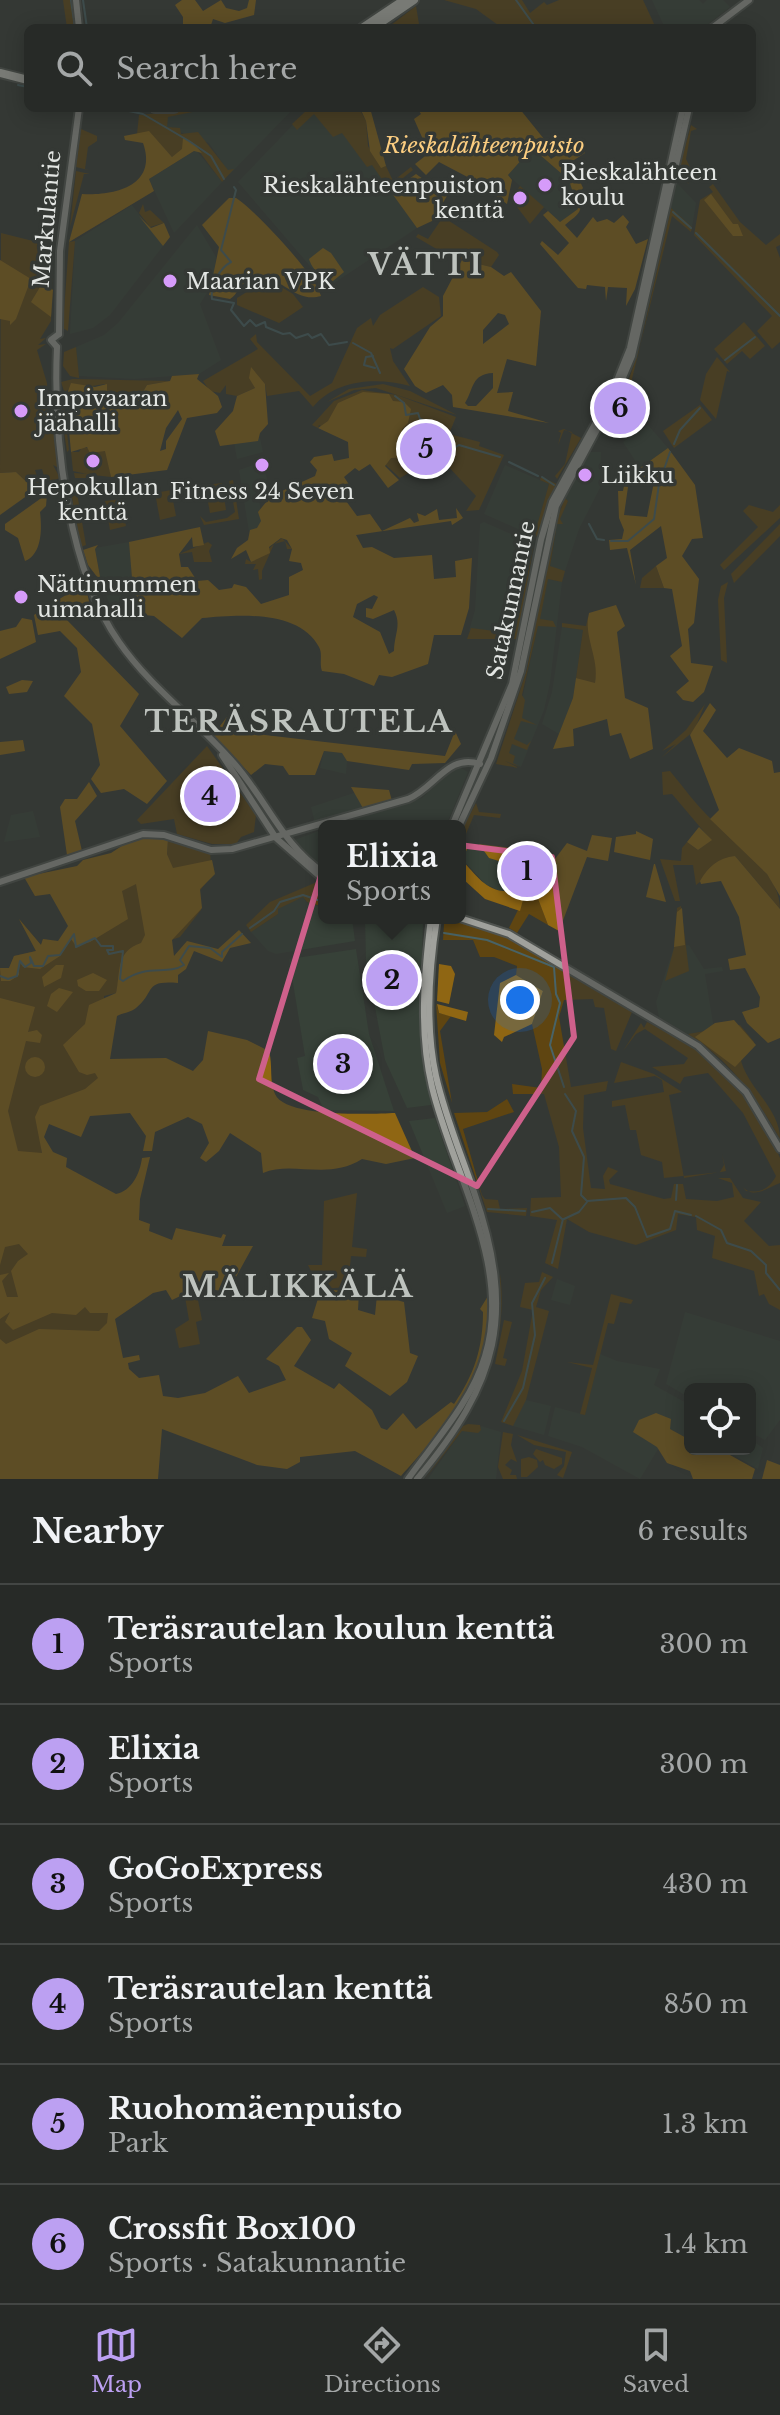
<!DOCTYPE html>
<html lang="en">
<head>
<meta charset="utf-8">
<style>
  :root { --surface:#272a27; --page:#2f322f; --text:#f1f3f6; --muted:#a4a7a7; --line:#434644; --accent:#bca0f2 }
  body { margin:0; font-family:"Libre Baskerville",serif; background:var(--page); color:var(--text) }
  .controls { position:absolute; right:24px; bottom:24px; display:grid; overflow:hidden; border-radius:12px; box-shadow:0 4px 20px #0003 }
  .controls button { width:72px; height:72px; display:grid; place-items:center; padding:0; border:0; border-bottom:2px solid var(--line); background:var(--surface); color:var(--text); font:40px sans-serif }
  .you { position:absolute; left:520px; top:1000px; width:28px; height:28px; margin:-20px; border:6px solid #fff; border-radius:50%; background:#1a73e8; box-shadow:0 0 0 12px #1a73e833 }
  .badge { display:grid; place-items:center; width:52px; height:52px; border-radius:50%; background:var(--accent); color:#111; font-size:26px; font-weight:700 }
  .pin { position:absolute; translate:-50% -50%; border:4px solid #fff; box-shadow:0 2px 8px #0006 }
  .popup { position:absolute; left:318px; top:820px; width:148px; height:104px; box-sizing:border-box; display:grid; place-content:center; border-radius:12px; background:var(--surface); filter:drop-shadow(0 2px 6px #0005); font-size:26px; white-space:nowrap; color:var(--muted) }
  .popup b { font-size:30px; color:var(--text) }
  .popup::after { content:''; position:absolute; left:50%; top:100%; margin-left:-16px; border:16px solid transparent; border-top-color:var(--surface) }
  .list { margin:0; padding:0; list-style:none }
  h2 { display:flex; justify-content:space-between; align-items:center; height:104px; margin:0; padding:0 32px; font-size:34px }
  h2 small { font-size:26px; font-weight:400; color:var(--muted) }
  .list li { display:grid; grid-template-columns:52px 1fr auto; gap:24px; align-items:center; box-sizing:border-box; height:120px; padding:0 32px; border-top:2px solid var(--line) }
  .list b { display:block; font-size:30px; white-space:nowrap }
  .list p { margin:0; font-size:26px; white-space:nowrap; color:var(--muted) }
  .list em { font-size:26px; font-style:normal; color:var(--muted) }
  .icon { flex:none; width:44px; height:44px; fill:none; stroke:currentColor; stroke-width:2; stroke-linecap:round; stroke-linejoin:round }
  .map { position:relative; flex:none; width:780px; height:1479px; overflow:hidden }
  .search { position:absolute; background:var(--surface); box-shadow:0 4px 20px #0003; left:24px; right:24px; top:24px; height:88px; display:flex; align-items:center; gap:20px; box-sizing:border-box; padding:0 28px; border-radius:12px; color:var(--muted); font-size:30px }
  .sheet { height:824px; background:var(--surface) }
  nav { display:flex; justify-content:space-around; align-items:center; box-sizing:border-box; height:112px; border-top:2px solid var(--line); background:var(--surface); font-size:22px; color:var(--muted) }
  nav a { display:grid; justify-items:center; gap:4px }
  nav .on { color:var(--accent) }
  .map>svg:first-child { display:block }
  .built { fill:#374138 }
  .green { fill:#5f4511 }
  .forest { fill:#8f6613; fill-rule:evenodd }
  .lines { fill:none; stroke-linecap:round; stroke-linejoin:round }
  .stream { stroke:#486367; stroke-width:2 }
  .secondary-casing { stroke:#505450; stroke-width:10 }
  .trunk-casing { stroke:#505450; stroke-width:12 }
  .secondary { stroke:#a0a19c; stroke-width:6 }
  .trunk { stroke:#cacbc4; stroke-width:8 }
  .marked { fill:none; stroke:#ce608b; stroke-width:6; stroke-linejoin:round }
  .poi-dot { fill:#d69bfa; stroke:#343834; stroke-width:3 }
  .labels { text-anchor:middle; dominant-baseline:central; stroke-width:7; stroke-linejoin:round; paint-order:stroke }
  .park-label { font-size:22px; font-style:italic; fill:#fbcd80; stroke:#343834 }
  .poi-label { font-size:22px; fill:#e3e6e3; stroke:#343834; text-anchor:start }
  .street-label { font-size:22px; fill:#e3e6e3; stroke:#343834 }
  .district-label { font-size:30px; font-weight:bold; letter-spacing:2px; fill:#bec3be; stroke:#343834 }
</style>
</head>
<body>
<div class="map">
<svg width="780" height="1479" viewBox="0 0 780 1479">
  <rect width="100%" height="100%" fill="#343834"/>
  <g class="built">
    <path d="M 652,0 L 699,0 L 703,4 L 707,0 L 723,0 L 730,7 L 703,28 L 665,28 Z"/>
    <path d="M 212,108 L 294,108 L 230,174 L 209,143 L 167,127 L 167,117 Z"/>
    <path d="M 309,108 L 332,108 L 417,228 L 328,287 L 238,182 Z"/>
    <path d="M 532,148 L 569,180 L 579,209 L 560,222 L 508,175 Z"/>
    <path d="M 196,150 L 222,182 L 174,233 L 149,179 Z"/>
    <path d="M 677,183 L 696,203 L 692,227 L 671,208 Z"/>
    <path d="M 132,205 L 163,246 L 110,315 L 93,328 L 70,334 L 75,241 Z"/>
    <path d="M 197,225 L 216,257 L 215,280 L 200,304 L 221,360 L 199,374 L 134,379 L 79,376 L 76,347 L 104,335 L 118,323 Z"/>
    <path d="M 620,399 L 643,412 L 622,434 L 603,437 Z"/>
    <path d="M 648,425 L 668,448 L 640,468 L 623,442 Z"/>
    <path d="M 260,438 L 263,452 L 237,459 L 234,442 Z"/>
    <path d="M 589,452 L 601,452 L 600,488 L 579,529 L 565,571 L 550,567 L 557,524 L 568,501 L 565,498 Z"/>
    <path d="M 264,461 L 267,480 L 256,482 L 266,542 L 251,544 L 239,470 Z"/>
    <path d="M 505,465 L 549,484 L 534,536 L 484,514 Z"/>
    <path d="M 484,522 L 532,543 L 514,634 L 469,631 L 475,610 L 480,524 Z"/>
    <path d="M 129,542 L 135,614 L 113,613 L 101,582 L 95,548 Z"/>
    <path d="M 548,579 L 562,582 L 550,683 L 544,710 L 521,767 L 505,761 L 513,742 Z"/>
    <path d="M 562,627 L 583,630 L 573,698 L 559,734 L 542,724 L 552,692 Z"/>
    <path d="M 324,751 L 342,753 L 347,761 L 346,774 L 320,768 Z"/>
    <path d="M 461,768 L 468,772 L 446,826 L 334,826 L 422,798 L 450,772 Z"/>
    <path d="M 354,793 L 358,795 L 364,810 L 315,823 L 311,807 Z"/>
    <path d="M 33,811 L 40,837 L 4,842 L 11,815 Z"/>
    <path d="M 324,829 L 324,870 L 292,841 Z"/>
    <path d="M 468,847 L 484,851 L 489,858 L 522,857 L 528,889 L 502,892 L 485,884 L 462,859 Z"/>
    <path d="M 303,897 L 307,903 L 324,907 L 324,918 L 352,918 L 355,941 L 276,954 L 268,951 L 251,932 L 278,914 L 277,909 Z"/>
    <path d="M 365,918 L 423,921 L 420,1036 L 431,1105 L 407,1108 L 385,1060 L 366,960 Z"/>
    <path d="M 689,945 L 704,969 L 722,967 L 723,971 L 705,974 L 714,1029 L 688,1034 L 659,1017 L 656,1002 L 674,947 Z"/>
    <path d="M 356,949 L 369,1034 L 394,1111 L 324,1110 L 318,1097 L 303,1090 L 297,1058 L 305,1056 L 289,959 Z"/>
    <path d="M 435,1118 L 465,1206 L 447,1213 L 409,1121 Z"/>
    <path d="M 557,1279 L 575,1286 L 570,1305 L 551,1300 Z"/>
    <path d="M 685,1312 L 780,1341 L 780,1420 L 765,1440 L 750,1432 L 750,1389 L 690,1389 L 690,1398 L 666,1384 Z"/>
    <path d="M 600,1354 L 617,1361 L 660,1369 L 654,1385 L 690,1405 L 690,1440 L 670,1429 L 640,1479 L 582,1447 L 548,1436 L 555,1407 L 585,1415 Z"/>
    <path d="M 526,1400 L 551,1406 L 544,1435 L 513,1426 Z"/>
    <path d="M 481,1426 L 501,1432 L 496,1479 L 428,1479 L 462,1431 L 481,1430 Z"/>
    <path d="M 750,1439 L 763,1448 L 758,1469 L 723,1449 L 750,1449 Z"/>
  </g>
  <g class="green">
    <path d="M 63,0 L 74,0 L 78,28 L 67,28 Z"/>
    <path d="M 444,0 L 522,0 L 530,13 L 544,2 L 547,5 L 559,0 L 643,0 L 656,28 L 502,28 L 476,9 Z"/>
    <path d="M 416,6 L 419,24 L 387,28 Z"/>
    <path d="M 212,108 L 168,117 L 167,127 L 180,128 L 181,134 L 198,132 L 228,170 L 234,169 L 222,182 L 193,143 L 172,157 L 149,132 L 137,134 L 139,115 Z"/>
    <path d="M 309,108 L 359,108 L 366,121 L 368,146 L 381,167 L 386,166 L 393,181 L 411,167 L 413,170 L 389,189 L 372,165 L 367,167 L 342,133 L 333,137 L 314,114 L 297,130 L 292,124 Z"/>
    <path d="M 691,125 L 697,129 L 691,131 L 686,159 L 690,167 L 683,174 L 689,184 L 678,173 Z"/>
    <path d="M 81,129 L 97,136 L 97,141 L 88,147 L 85,169 L 92,171 L 76,167 Z"/>
    <path d="M 76,171 L 90,174 L 84,174 L 70,227 Z"/>
    <path d="M 713,184 L 740,222 L 766,245 L 780,234 L 780,245 L 776,247 L 780,258 L 780,342 L 772,349 L 757,331 L 772,316 L 694,235 L 700,200 L 713,192 L 709,187 Z"/>
    <path d="M 520,186 L 544,207 L 530,224 L 511,199 Z"/>
    <path d="M 143,204 L 145,212 L 150,210 L 164,223 L 150,227 L 139,213 Z"/>
    <path d="M 671,208 L 692,227 L 691,232 L 672,216 L 631,383 L 628,382 L 640,346 Z"/>
    <path d="M 443,217 L 497,252 L 499,255 L 491,267 L 462,260 L 457,251 L 454,256 L 457,261 L 416,237 L 418,234 L 428,239 Z"/>
    <path d="M 1,233 L 53,246 L 38,244 L 52,248 L 53,255 L 51,321 L 40,339 L 46,338 L 38,345 L 46,344 L 37,350 L 47,383 L 48,416 L 53,415 L 59,468 L 53,465 L 60,478 L 46,483 L 42,469 L 35,470 L 40,486 L 35,490 L 16,472 L 0,473 Z"/>
    <path d="M 75,241 L 68,331 L 61,327 L 61,315 L 63,325 L 69,242 Z"/>
    <path d="M 268,279 L 293,294 L 303,307 L 279,323 L 237,305 L 237,298 Z"/>
    <path d="M 423,287 L 439,297 L 441,316 L 393,349 L 390,348 L 393,361 L 410,386 C 377,377 336,379 313,407 L 299,391 L 267,396 L 265,384 L 252,374 L 250,378 L 255,388 L 237,396 L 226,394 L 226,385 L 220,393 L 210,391 L 203,381 L 258,349 L 250,339 L 256,334 L 257,342 L 310,396 L 332,383 L 357,328 L 371,318 L 373,326 L 380,315 Z"/>
    <path d="M 744,322 L 765,346 L 750,359 L 742,351 L 727,364 L 714,349 Z"/>
    <path d="M 76,347 L 79,376 L 79,378 L 70,376 L 63,366 L 64,352 Z"/>
    <path d="M 717,357 L 730,372 L 727,371 L 716,419 L 700,400 L 706,374 Z"/>
    <path d="M 73,379 L 170,381 L 147,385 L 141,395 L 107,392 L 105,384 L 67,390 L 66,397 L 61,382 Z"/>
    <path d="M 383,384 L 410,391 L 457,415 L 376,388 L 354,390 L 327,402 L 349,389 Z"/>
    <path d="M 362,390 L 397,395 L 456,417 L 449,434 L 480,442 L 479,446 L 504,455 L 479,510 L 466,511 L 476,496 L 443,461 L 423,453 L 417,468 L 400,478 L 377,457 L 319,425 L 318,428 L 312,425 L 334,401 Z"/>
    <path d="M 63,397 L 69,450 L 67,452 L 59,398 Z"/>
    <path d="M 700,405 L 712,420 L 674,448 L 663,431 Z"/>
    <path d="M 564,429 L 581,438 L 557,479 L 555,476 L 565,464 L 572,432 L 564,430 L 558,445 L 561,433 L 558,431 Z"/>
    <path d="M 82,447 L 106,451 L 111,477 L 93,475 L 93,478 L 75,478 L 74,473 L 87,474 L 73,471 L 71,452 L 79,452 Z"/>
    <path d="M 570,462 L 539,534 L 535,537 L 524,532 L 534,536 L 549,484 L 540,480 L 541,477 L 557,484 Z"/>
    <path d="M 233,480 L 239,519 L 204,525 L 200,516 L 206,522 L 227,518 L 235,512 L 229,481 Z"/>
    <path d="M 222,483 L 226,510 L 210,513 L 205,485 Z"/>
    <path d="M 171,490 L 176,516 L 160,520 L 155,493 Z"/>
    <path d="M 71,492 L 77,493 L 86,545 L 81,547 Z"/>
    <path d="M 565,498 L 568,501 L 560,519 L 563,524 L 557,524 L 550,566 L 565,571 L 562,582 L 548,579 L 540,619 L 553,621 L 556,627 L 538,626 L 522,695 L 525,700 L 522,718 L 537,725 L 521,721 L 514,739 L 527,745 L 531,741 L 527,750 L 512,744 L 509,753 L 515,756 L 513,763 L 520,767 L 505,761 L 519,768 L 496,764 L 527,669 L 554,527 Z"/>
    <path d="M 122,499 L 126,526 L 110,530 L 105,501 Z"/>
    <path d="M 749,505 L 773,512 L 780,505 L 780,518 L 724,570 L 720,565 L 758,527 L 743,511 Z"/>
    <path d="M 780,524 L 780,536 L 734,583 L 731,574 Z"/>
    <path d="M 511,533 L 534,543 L 518,639 L 467,639 L 471,628 L 511,633 L 528,542 Z"/>
    <path d="M 282,538 L 292,549 L 287,549 L 285,541 L 274,544 L 262,571 L 262,579 L 259,580 L 258,569 L 253,570 L 256,564 L 245,564 L 246,559 L 251,562 Z"/>
    <path d="M 208,542 L 212,545 L 209,551 L 212,562 L 194,562 L 192,552 L 179,554 Z"/>
    <path d="M 656,566 L 664,588 L 640,588 L 642,578 Z"/>
    <path d="M 728,582 L 724,598 L 727,663 L 721,660 L 718,600 L 721,586 Z"/>
    <path d="M 588,617 L 639,736 L 653,747 L 645,753 L 635,742 L 598,660 L 595,684 L 576,678 L 583,630 L 562,627 L 562,623 L 586,626 Z"/>
    <path d="M 705,704 L 694,731 L 661,758 L 676,744 L 662,751 L 686,730 Z"/>
    <path d="M 207,746 L 256,815 L 254,832 L 241,837 L 236,844 L 212,844 L 177,834 L 174,819 L 141,824 L 137,820 Z"/>
    <path d="M 670,771 C 684,788 697,806 712,820 C 736,844 780,872 780,909 L 735,856 L 696,885 L 693,865 L 673,865 L 680,901 L 675,901 L 660,859 L 681,861 L 682,848 L 687,842 L 698,850 L 711,840 L 672,794 L 663,795 L 662,772 Z"/>
    <path d="M 476,803 L 479,812 L 501,814 L 500,818 L 474,815 L 463,841 L 467,844 L 461,842 L 460,833 Z"/>
    <path d="M 168,839 L 210,852 L 212,875 L 198,893 L 201,910 L 180,937 L 171,940 L 176,980 L 118,984 L 116,993 L 104,996 L 105,1070 L 232,1123 L 140,1107 L 37,1113 L 42,1153 L 31,1154 L 132,1221 L 169,1278 L 111,1317 L 113,1355 L 149,1435 L 70,1479 L 0,1479 L 0,968 L 9,968 L 14,956 L 36,951 L 19,919 L 41,945 L 43,939 L 58,942 L 72,925 L 53,895 L 46,892 L 35,896 L 30,887 L 164,852 L 171,864 L 167,854 Z"/>
    <path d="M 524,860 L 536,863 L 528,889 L 516,885 Z"/>
    <path d="M 317,882 L 324,886 L 324,907 L 307,902 L 303,897 L 278,909 L 278,914 L 251,932 L 246,925 L 270,902 Z"/>
    <path d="M 537,895 L 548,925 L 529,914 L 517,933 L 509,928 L 523,900 Z"/>
    <path d="M 681,906 L 689,971 L 665,981 L 674,948 L 677,908 Z"/>
    <path d="M 450,922 C 517,926 577,977 632,1012 L 616,1051 L 611,1049 L 604,1008 L 595,1007 L 593,999 L 564,1000 L 559,1017 L 571,1087 L 608,1081 L 606,1091 L 584,1095 L 583,1128 L 591,1188 L 605,1189 L 603,1176 L 608,1167 L 618,1171 L 609,1180 L 610,1184 L 664,1199 L 671,1198 L 674,1184 L 683,1184 L 686,1199 L 717,1201 L 734,1197 L 732,1183 L 718,1178 L 730,1178 L 743,1198 L 761,1202 L 744,1221 L 769,1246 L 780,1245 L 780,1310 L 769,1304 L 764,1294 L 759,1296 L 754,1271 L 712,1258 L 715,1236 L 697,1230 L 696,1217 L 678,1214 L 676,1230 L 636,1245 L 589,1232 L 567,1219 L 558,1269 L 545,1263 L 557,1220 L 530,1216 L 531,1198 L 561,1197 L 559,1147 L 544,1094 L 513,1094 L 512,1084 L 541,1088 L 542,1069 L 532,1024 L 543,991 L 516,975 L 517,966 L 494,957 L 480,957 L 473,940 L 443,940 L 444,924 Z"/>
    <path d="M 436,1003 L 439,1013 L 451,1016 L 440,1031 L 452,1103 L 440,1063 Z"/>
    <path d="M 647,1022 L 698,1048 L 739,1088 L 770,1135 L 780,1158 L 780,1183 C 765,1189 753,1200 741,1185 L 746,1191 C 761,1193 769,1189 776,1176 L 743,1113 L 708,1073 L 684,1077 L 680,1084 L 652,1067 L 684,1064 L 688,1058 L 645,1029 L 636,1034 L 623,1051 L 641,1023 L 644,1028 Z"/>
    <path d="M 740,1025 L 754,1042 L 740,1056 C 745,1087 780,1107 780,1139 C 756,1096 730,1061 688,1034 Z"/>
    <path d="M 621,1062 L 654,1074 L 682,1092 L 669,1095 L 684,1178 L 720,1172 L 724,1165 L 722,1154 L 726,1171 L 721,1172 L 664,1178 L 662,1162 L 641,1155 L 636,1130 L 630,1130 L 625,1105 L 612,1107 L 612,1101 L 664,1092 L 662,1080 L 655,1076 L 614,1083 Z"/>
    <path d="M 507,1099 L 514,1112 L 463,1129 L 482,1195 L 485,1199 L 498,1200 L 500,1209 L 527,1208 L 526,1216 L 487,1212 L 454,1113 L 487,1112 Z"/>
    <path d="M 357,1193 L 352,1247 L 367,1249 L 366,1257 L 351,1256 L 348,1287 L 320,1289 L 308,1265 L 322,1265 L 324,1201 Z"/>
    <path d="M 542,1272 L 553,1277 L 541,1290 L 536,1307 L 549,1311 L 526,1400 L 513,1426 L 501,1422 L 522,1371 L 533,1310 L 520,1307 L 525,1283 L 539,1282 Z"/>
    <path d="M 500,1274 C 507,1325 493,1368 470,1412 L 496,1343 Z"/>
    <path d="M 611,1294 L 633,1300 L 631,1304 L 620,1302 L 614,1324 L 608,1323 L 585,1415 L 580,1414 L 592,1368 L 567,1362 L 593,1365 Z"/>
    <path d="M 197,1295 L 202,1320 L 196,1322 L 200,1344 L 179,1348 L 175,1329 L 189,1320 L 185,1297 Z"/>
    <path d="M 504,1320 L 512,1322 L 503,1358 L 507,1359 L 505,1366 L 495,1364 Z"/>
    <path d="M 468,1424 L 480,1425 L 481,1430 L 478,1433 L 462,1431 L 425,1479 L 463,1426 Z"/>
    <path d="M 503,1432 L 513,1434 L 511,1445 L 517,1462 L 511,1459 L 505,1465 L 512,1470 L 510,1475 L 516,1475 L 517,1479 L 503,1479 L 498,1467 Z"/>
    <path d="M 517,1435 L 572,1452 L 563,1478 L 557,1475 L 564,1466 L 566,1452 L 534,1445 Z"/>
    <path d="M 536,1449 L 562,1458 L 562,1464 L 554,1469 L 545,1465 L 543,1460 L 540,1462 L 533,1454 Z"/>
    <path d="M 529,1457 L 537,1460 L 538,1467 L 527,1477 L 521,1477 L 521,1459 Z"/>
  </g>
  <g class="forest">
    <path d="M 182,0 L 195,0 L 203,11 L 221,0 L 226,8 L 239,11 L 247,8 L 249,0 L 256,0 L 254,15 L 225,23 L 213,19 L 210,28 L 183,28 L 183,17 L 175,5 Z"/>
    <path d="M 360,108 L 370,108 L 386,166 L 381,168 L 370,151 L 366,121 Z"/>
    <path d="M 417,108 L 519,108 L 548,144 L 545,151 L 551,159 L 564,151 L 569,158 L 582,149 L 585,153 L 571,162 L 583,188 L 578,194 C 584,213 579,213 565,225 L 577,238 L 593,217 L 597,222 L 607,219 L 614,223 L 623,215 L 629,222 L 626,227 L 636,244 L 648,239 L 635,289 L 626,306 L 627,288 L 608,287 L 606,301 L 605,287 L 587,285 L 586,289 L 578,288 L 540,244 L 542,241 L 558,255 L 569,243 L 543,215 L 548,211 L 560,222 L 578,209 L 569,180 L 532,148 L 508,175 L 512,180 L 507,204 L 477,182 L 439,162 L 426,175 L 415,164 L 429,153 L 414,119 L 421,114 Z"/>
    <path d="M 149,131 L 172,157 L 182,149 L 183,138 L 193,143 L 202,153 L 194,151 L 149,179 L 154,191 L 69,242 L 82,194 C 116,196 158,185 143,143 L 125,140 L 124,136 Z"/>
    <path d="M 416,174 L 447,196 L 432,221 L 417,228 L 391,192 Z"/>
    <path d="M 711,194 L 733,224 L 738,224 L 743,236 L 733,236 L 704,200 Z"/>
    <path d="M 229,198 L 236,198 C 255,210 316,275 321,296 C 292,305 276,266 248,280 C 239,285 238,294 230,299 L 209,295 L 219,247 L 202,225 Z"/>
    <path d="M 139,216 L 151,228 L 164,223 L 170,237 L 163,246 Z"/>
    <path d="M 323,248 L 331,253 L 344,272 L 333,281 C 322,280 312,269 309,259 Z"/>
    <path d="M 0,260 L 31,279 L 16,319 L 10,325 L 10,321 L 0,319 Z"/>
    <path d="M 462,260 L 491,267 L 504,276 L 511,272 L 541,311 L 536,366 L 507,359 L 497,393 L 513,392 L 508,411 L 549,423 L 453,407 L 452,395 L 443,385 L 426,393 L 415,386 L 404,369 L 430,327 L 443,316 L 443,296 ZM 498,313 L 505,315 L 509,324 L 483,344 L 483,330 ZM 493,373 L 493,388 L 476,406 L 468,406 L 465,403 C 474,389 471,374 493,373 Z"/>
    <path d="M 43,282 L 53,290 L 51,317 L 31,302 Z"/>
    <path d="M 251,367 L 265,384 L 268,424 L 260,433 L 258,441 L 220,446 L 215,431 L 233,411 L 237,396 L 255,388 L 249,378 Z"/>
    <path d="M 199,374 L 197,379 L 218,396 L 222,407 L 217,413 L 187,418 L 167,470 L 111,477 L 105,451 L 90,453 L 87,447 L 71,452 L 66,397 L 71,383 L 95,387 L 107,384 L 107,392 L 141,395 L 147,385 L 170,381 L 172,376 ZM 178,410 L 182,419 L 166,441 L 166,449 L 160,451 L 166,428 Z"/>
    <path d="M 363,392 L 389,394 L 393,401 L 404,402 L 411,409 L 408,423 L 402,429 L 411,449 L 407,457 L 391,458 L 385,466 L 399,480 L 388,488 L 370,464 L 359,471 L 355,468 L 344,477 L 350,486 L 341,494 L 357,516 L 370,514 L 382,531 L 410,518 L 414,523 L 419,521 L 417,513 L 425,516 L 437,509 L 439,520 L 457,518 L 456,508 L 463,518 L 452,525 L 451,521 L 356,535 L 363,548 L 372,547 L 394,558 L 432,555 L 434,579 L 456,577 L 455,561 L 472,558 L 469,608 L 461,635 L 434,635 L 428,664 L 392,677 L 379,675 L 374,686 L 344,674 L 322,671 C 319,663 323,654 319,647 C 299,609 237,615 202,618 L 182,638 L 154,616 L 135,614 L 129,542 L 200,527 L 204,545 L 193,547 L 192,537 L 179,554 L 181,567 L 188,567 L 197,581 L 208,580 L 219,590 L 232,588 L 234,584 L 246,587 L 261,604 L 289,595 L 289,577 L 303,570 L 301,563 L 289,561 L 292,549 L 287,540 L 281,538 L 269,547 L 270,553 L 251,562 L 246,550 L 231,559 L 237,548 L 248,540 L 250,530 L 257,528 L 261,521 L 258,512 L 271,496 L 315,476 L 317,470 L 310,462 L 314,457 L 332,454 L 334,461 L 349,458 L 348,442 L 318,428 L 328,421 L 338,403 ZM 374,595 L 378,597 L 372,609 L 366,608 L 366,617 L 373,619 L 394,610 C 402,625 394,635 394,651 L 389,654 L 380,632 L 353,617 L 357,604 Z"/>
    <path d="M 668,448 L 695,485 L 703,538 L 692,539 L 682,556 L 699,579 L 694,623 L 688,629 L 691,663 L 713,666 L 704,692 L 693,702 L 683,700 L 676,692 L 689,681 L 670,656 L 682,646 L 672,589 L 664,588 L 656,566 L 667,558 L 661,526 L 630,550 L 636,585 L 627,548 L 610,550 L 609,540 L 622,539 L 624,530 L 619,518 L 618,491 L 623,491 L 624,486 L 628,487 L 624,515 L 647,517 L 654,482 L 642,477 L 640,468 Z"/>
    <path d="M 16,472 L 35,490 L 0,515 L 0,473 Z"/>
    <path d="M 47,494 L 46,506 L 40,512 C 42,529 42,554 25,561 L 18,538 L 5,530 L 5,524 Z"/>
    <path d="M 98,545 L 95,549 L 101,582 L 88,565 L 83,550 Z"/>
    <path d="M 85,583 L 92,615 L 81,604 L 66,619 L 139,694 L 120,726 L 167,781 L 147,804 L 124,789 L 101,793 L 91,779 L 100,765 L 92,724 L 64,696 L 81,672 L 77,648 L 60,631 L 38,635 L 34,615 Z"/>
    <path d="M 616,605 L 625,626 L 617,632 L 625,698 L 648,708 L 653,749 L 630,759 L 621,733 L 610,736 L 607,719 L 573,729 L 574,746 L 553,749 L 573,698 L 576,678 L 595,683 C 600,658 583,637 589,613 Z"/>
    <path d="M 22,618 L 32,620 L 36,642 L 0,659 L 0,631 L 16,627 Z"/>
    <path d="M 22,680 L 33,681 L 27,692 L 9,694 L 6,687 Z"/>
    <path d="M 710,703 L 716,710 L 703,731 L 727,758 L 739,748 L 772,761 L 774,773 L 780,772 L 780,896 L 767,874 L 710,819 L 719,810 L 690,735 Z"/>
    <path d="M 230,713 L 239,725 L 265,735 L 445,756 L 455,731 L 461,744 L 445,763 L 412,764 L 409,770 L 347,761 L 342,753 L 324,751 L 315,775 L 289,775 L 283,766 L 265,764 L 251,775 L 213,735 Z"/>
    <path d="M 23,740 L 25,751 L 0,755 L 0,742 Z"/>
    <path d="M 89,782 L 97,796 L 75,821 L 82,851 L 67,855 L 60,807 L 65,799 L 77,799 Z"/>
    <path d="M 351,787 L 389,790 L 392,801 L 364,810 Z"/>
    <path d="M 699,827 L 712,840 L 698,850 L 687,842 Z"/>
    <path d="M 636,831 L 653,839 L 650,860 L 614,852 L 616,837 L 636,834 Z"/>
    <path d="M 592,835 L 612,838 L 608,861 L 587,857 L 559,931 L 548,925 L 537,896 L 523,900 L 520,911 L 485,899 L 463,879 L 460,882 L 460,844 L 468,847 L 462,860 C 476,875 487,893 510,891 L 516,885 L 528,888 L 536,863 L 513,855 L 499,861 L 489,858 L 479,844 L 528,850 L 555,859 L 567,843 L 587,851 Z"/>
    <path d="M 156,836 L 168,839 L 167,854 L 173,868 L 212,860 L 215,874 L 200,889 L 202,908 L 172,940 L 174,956 L 187,941 L 218,949 L 239,930 L 251,943 L 230,948 L 222,962 L 194,951 L 186,969 L 178,975 L 178,983 C 143,980 156,992 136,1008 C 132,1012 122,1013 117,1016 L 110,1059 L 166,1058 L 193,1071 L 203,1060 L 208,1031 L 247,1040 L 269,1051 C 273,1065 269,1082 275,1094 C 285,1118 373,1114 395,1113 L 415,1158 L 386,1164 L 362,1159 C 328,1181 292,1160 263,1173 L 261,1153 L 230,1133 L 219,1151 L 206,1162 L 200,1158 L 209,1143 L 202,1124 L 188,1117 L 155,1132 L 152,1151 L 143,1151 L 146,1136 L 130,1113 L 90,1116 L 81,1137 L 49,1124 L 44,1137 L 53,1152 L 67,1158 L 66,1167 L 116,1194 C 132,1191 140,1173 142,1158 L 150,1157 L 140,1199 L 139,1220 L 150,1224 L 149,1231 L 172,1240 L 176,1228 L 221,1238 L 223,1234 L 226,1235 L 222,1246 L 253,1246 L 236,1277 L 231,1276 L 227,1292 L 199,1287 L 172,1300 L 166,1290 L 153,1293 L 115,1319 L 123,1358 L 139,1355 L 140,1360 L 128,1363 L 129,1369 L 139,1378 L 159,1375 L 163,1396 L 178,1398 L 205,1393 L 238,1376 L 249,1393 L 286,1380 L 279,1366 L 266,1359 L 297,1327 L 302,1327 L 311,1340 L 294,1366 L 334,1389 L 339,1383 L 372,1410 L 381,1428 L 387,1430 L 403,1413 L 416,1429 L 451,1402 L 454,1404 C 474,1375 483,1348 483,1312 L 480,1309 L 488,1296 C 509,1357 438,1435 401,1476 L 355,1451 L 300,1457 L 300,1462 L 287,1469 L 257,1465 L 162,1429 L 158,1479 L 0,1479 L 0,1339 L 6,1344 L 39,1329 L 99,1331 L 107,1323 L 108,1313 L 90,1313 L 85,1307 L 76,1315 L 52,1313 L 13,1330 L 5,1322 L 10,1312 L 0,1319 L 0,1275 L 9,1273 L 2,1281 L 7,1297 L 18,1297 L 11,1271 L 18,1261 L 28,1254 L 19,1244 L 5,1247 L 0,1265 L 0,998 L 35,1007 L 28,1032 L 37,1030 L 42,1035 L 40,1043 L 26,1041 L 8,1111 L 18,1151 L 42,1153 L 35,1117 L 40,1106 L 85,1089 L 98,1078 L 95,1073 L 87,1075 L 79,1072 L 63,1045 L 85,1024 L 89,1005 L 116,993 C 121,971 115,952 141,943 L 145,935 L 136,884 L 122,891 L 128,919 L 90,942 L 76,946 L 71,939 L 60,956 L 40,969 L 23,967 L 19,961 L 19,975 L 10,981 L 1,981 L 0,968 L 9,968 L 14,956 L 36,951 L 19,919 L 41,945 L 43,939 L 58,941 L 68,926 L 50,894 L 35,896 L 24,877 L 77,866 L 83,860 L 111,853 L 134,838 Z"/>
    <path d="M 735,856 L 780,909 L 780,1038 L 768,1043 L 747,1023 L 742,1012 L 759,1007 L 760,997 L 745,968 L 730,970 L 728,959 L 746,955 L 739,917 L 721,881 L 701,884 L 700,881 C 708,867 718,858 735,856 Z"/>
    <path d="M 654,864 L 655,864 L 666,902 L 646,897 Z"/>
    <path d="M 682,908 L 685,945 L 674,947 L 677,912 Z"/>
    <path d="M 439,964 L 451,966 L 455,974 L 449,1004 L 437,1001 Z"/>
    <path d="M 56,965 L 64,965 L 61,978 L 44,987 L 42,977 Z"/>
    <path d="M 93,973 L 107,980 L 99,991 L 86,991 L 78,986 L 77,980 Z"/>
    <path d="M 516,975 L 543,991 L 532,1024 L 504,1037 L 502,1042 L 494,1035 L 500,983 Z"/>
    <path d="M 59,988 L 73,992 L 57,1012 L 47,1006 L 51,994 Z"/>
    <path d="M 437,1004 L 468,1012 L 466,1021 L 439,1013 Z"/>
    <path d="M 734,1020 L 756,1045 L 735,1067 L 695,1037 L 715,1023 Z"/>
    <circle cx="35" cy="1067" r="10"/>
    <path d="M 334,1290 L 359,1292 L 358,1310 L 375,1315 L 377,1295 L 404,1302 L 410,1353 L 418,1356 L 407,1382 L 390,1396 L 345,1366 L 352,1353 L 329,1339 L 325,1321 L 312,1318 L 320,1292 Z"/>
    <path d="M 656,1413 L 671,1419 L 670,1429 L 690,1440 L 690,1449 L 705,1449 L 709,1454 L 721,1450 L 755,1469 L 752,1479 L 693,1479 L 690,1471 L 667,1463 L 657,1447 L 633,1432 L 639,1420 Z"/>
    <path d="M 767,1460 L 780,1465 L 780,1479 L 762,1479 Z"/>
  </g>
  <g class="lines">
    <g class="stream">
      <path d="M 71,0 L 75,28"/>
      <path d="M 83,0 L 87,28"/>
      <path d="M 516,0 L 536,28"/>
      <path d="M 18,85 L 28,87"/>
      <path d="M 115,108 L 143,114 L 189,141 L 211,156 L 224,179"/>
      <path d="M 234,187 L 236,190 L 221,250 L 231,262 C 220,268 210,285 212,299 L 234,303 L 231,310 L 244,326 L 250,320 L 256,326 L 265,322 L 266,327 L 283,334 L 290,333 L 296,338 L 308,334 L 312,338 L 321,334 L 329,345 L 347,342"/>
      <path d="M 673,212 L 691,228"/>
      <path d="M 696,233 L 780,316"/>
      <path d="M 353,343 L 371,353 L 380,373"/>
      <path d="M 373,356 L 366,357 L 364,365 L 375,368"/>
      <path d="M 725,360 L 755,337"/>
      <path d="M 395,396 L 404,403 L 406,415 L 418,413 L 420,419 L 430,422 L 431,432 L 437,435 L 443,449 L 451,450 L 459,445 L 500,457"/>
      <path d="M 674,444 L 680,430 L 700,408"/>
      <path d="M 509,462 L 538,476"/>
      <path d="M 542,477 L 554,485"/>
      <path d="M 589,524 L 597,539 L 604,540"/>
      <path d="M 611,541 L 628,541 L 654,519 L 659,484 L 670,452"/>
      <path d="M 250,928 L 274,911 L 280,902 L 303,895 L 324,902"/>
      <path d="M 444,933 L 487,940 L 554,967 L 556,994 L 560,1003 L 550,1045 L 564,1087"/>
      <path d="M 0,976 L 8,979 L 17,976 L 20,961 L 25,967 L 31,963 L 30,957 L 34,966 L 43,966 L 48,956 L 60,955 L 74,934 L 76,947 L 95,938 L 101,946 L 113,946 L 113,950 L 107,950 L 109,954 L 123,951 L 120,979 L 123,981 C 148,963 166,976 184,965 L 180,960 L 189,946 L 210,948 L 222,957 L 222,952 L 242,934"/>
      <path d="M 565,1094 L 576,1111 L 572,1131 L 584,1157 L 581,1195 L 586,1200"/>
      <path d="M 676,1200 L 677,1185"/>
      <path d="M 587,1201 L 626,1198 L 635,1207 L 647,1237 L 670,1229 L 675,1211 L 691,1215"/>
      <path d="M 488,1209 L 525,1211"/>
      <path d="M 532,1212 L 550,1208 L 562,1219"/>
      <path d="M 696,1216 L 721,1230 L 727,1243 L 751,1251 L 766,1265 L 766,1273 L 780,1290"/>
      <path d="M 564,1219 L 579,1212 L 587,1202"/>
      <path d="M 552,1263 L 563,1219"/>
      <path d="M 504,1421 L 523,1388 L 535,1335 L 532,1303 L 545,1278"/>
    </g>
    <g class="secondary-casing">
      <g id="secondary">
        <path d="M 76,0 L 79,28"/>
        <path d="M 712,28 L 749,0"/>
        <path d="M 59,334 L 60,251 L 79,108"/>
        <path d="M 57,347 C 53,436 67,568 119,642 C 150,687 196,720 232,761 C 266,798 281,844 324,873"/>
        <path d="M 57,347 L 51,340 L 59,334"/>
        <path d="M 222,755 L 276,838 L 324,880"/>
        <path d="M 452,826 L 512,684 L 541,540 L 552,502 L 611,395 L 630,348 L 683,108"/>
        <path d="M 459,826 L 491,758 L 521,671 L 556,506 L 615,396 L 632,356 L 689,108"/>
        <path d="M 0,882 L 143,834 L 164,835 L 211,850 L 232,849 L 408,799 C 435,788 448,753 480,764"/>
        <path d="M 460,918 L 509,934 L 698,1046 L 746,1092 L 780,1149"/>
        <path d="M 408,1479 C 435,1441 472,1401 485,1356 C 513,1266 452,1172 432,1087 C 419,1032 424,974 431,918"/>
        <path d="M 417,1479 C 499,1382 516,1314 474,1192 C 461,1154 445,1116 436,1076 C 425,1026 429,969 437,918"/>
      </g>
    </g>
    <g class="trunk-casing">
      <g id="trunk">
        <path d="M 362,28 L 404,0"/>
        <path d="M 373,28 L 414,0"/>
        <path d="M 0,73 L 28,80"/>
        <path d="M 155,108 L 174,108"/>
      </g>
    </g>
    <use href="#secondary" class="secondary"/>
    <use href="#trunk" class="trunk"/>
  </g>
  <path d="M0 0H780V1479H0ZM 335,829 L 552,857 L 574,1037 L 477,1186 L 259,1079 Z" fill="#343834" fill-opacity=".55" fill-rule="evenodd"/>
  <path class="marked" d="M 335,829 L 552,857 L 574,1037 L 477,1186 L 259,1079 Z"/>
  <g class="poi-dot">
    <circle cx="545" cy="185" r="8"/>
    <circle cx="520" cy="198" r="8"/>
    <circle cx="170" cy="281" r="8"/>
    <circle cx="21" cy="411" r="8"/>
    <circle cx="93" cy="461" r="8"/>
    <circle cx="262" cy="465" r="8"/>
    <circle cx="585" cy="475" r="8"/>
    <circle cx="21" cy="597" r="8"/>
  </g>
  <g class="labels">
    <g class="park-label">
      <text x="484" y="145">Rieskalähteenpuisto</text>
    </g>
    <g class="poi-label">
      <text x="561" y="172">Rieskalähteen<tspan x="561" dy="25">koulu</tspan></text>
      <text x="504" y="185" text-anchor="end">Rieskalähteenpuiston<tspan x="504" dy="25">kenttä</tspan></text>
      <text x="186" y="281">Maarian VPK</text>
      <text x="37" y="398">Impivaaran<tspan x="37" dy="25">jäähalli</tspan></text>
      <text x="601" y="475">Liikku</text>
      <text x="93" y="487" text-anchor="middle">Hepokullan<tspan x="93" dy="25">kenttä</tspan></text>
      <text x="262" y="491" text-anchor="middle">Fitness 24 Seven</text>
      <text x="37" y="584">Nättinummen<tspan x="37" dy="25">uimahalli</tspan></text>
    </g>
    <g class="street-label">
      <text transform="translate(47 219) rotate(-85)">Markulantie</text>
      <text transform="translate(511 600) rotate(-78)">Satakunnantie</text>
    </g>
    <g class="district-label">
      <text x="426" y="264">VÄTTI</text>
      <text x="299" y="721">TERÄSRAUTELA</text>
      <text x="298" y="1286">MÄLIKKÄLÄ</text>
    </g>
  </g>
</svg>
<div class="controls">
<button><svg class="icon" aria-label="locate" viewBox="0 0 24 24"><circle cx="12" cy="12" r="6"/><path d="M12 2v4M12 18v4M2 12h4M18 12h4"/></svg></button>
</div>
<div class="you"></div>
<div class="pin badge" style="left:527px;top:871px">1</div>
<div class="pin badge" style="left:392px;top:980px">2</div>
<div class="popup"><b>Elixia</b>Sports</div>
<div class="pin badge" style="left:343px;top:1064px">3</div>
<div class="pin badge" style="left:210px;top:796px">4</div>
<div class="pin badge" style="left:426px;top:449px">5</div>
<div class="pin badge" style="left:620px;top:408px">6</div>
<div class="search"><svg class="icon" aria-label="search" viewBox="0 0 24 24"><circle cx="10" cy="10" r="6"/><path d="M15 15l6 6"/></svg>Search here</div>
</div>
<section class="sheet">
<h2>Nearby<small>6 results</small></h2>
<ul class="list">
<li><span class="badge">1</span><div><b>Teräsrautelan koulun kenttä</b><p>Sports</p></div><em>300 m</em></li>
<li><span class="badge">2</span><div><b>Elixia</b><p>Sports</p></div><em>300 m</em></li>
<li><span class="badge">3</span><div><b>GoGoExpress</b><p>Sports</p></div><em>430 m</em></li>
<li><span class="badge">4</span><div><b>Teräsrautelan kenttä</b><p>Sports</p></div><em>850 m</em></li>
<li><span class="badge">5</span><div><b>Ruohomäenpuisto</b><p>Park</p></div><em>1.3 km</em></li>
<li><span class="badge">6</span><div><b>Crossfit Box100</b><p>Sports · Satakunnantie</p></div><em>1.4 km</em></li>
</ul>
</section>
<nav>
<a class="on"><svg class="icon" aria-label="map" viewBox="0 0 24 24"><path d="M3 6l6-2 6 2 6-2v14l-6 2-6-2-6 2zM9 4v14M15 6v14"/></svg>Map</a>
<a><svg class="icon" aria-label="directions" viewBox="0 0 24 24"><path d="M12 3l9 9-9 9-9-9zM9 14v-3h6M13 9l2 2-2 2"/></svg>Directions</a>
<a><svg class="icon" aria-label="saved" viewBox="0 0 24 24"><path d="M7 4h10v16l-5-4-5 4z"/></svg>Saved</a>
</nav>
</body>
</html>
